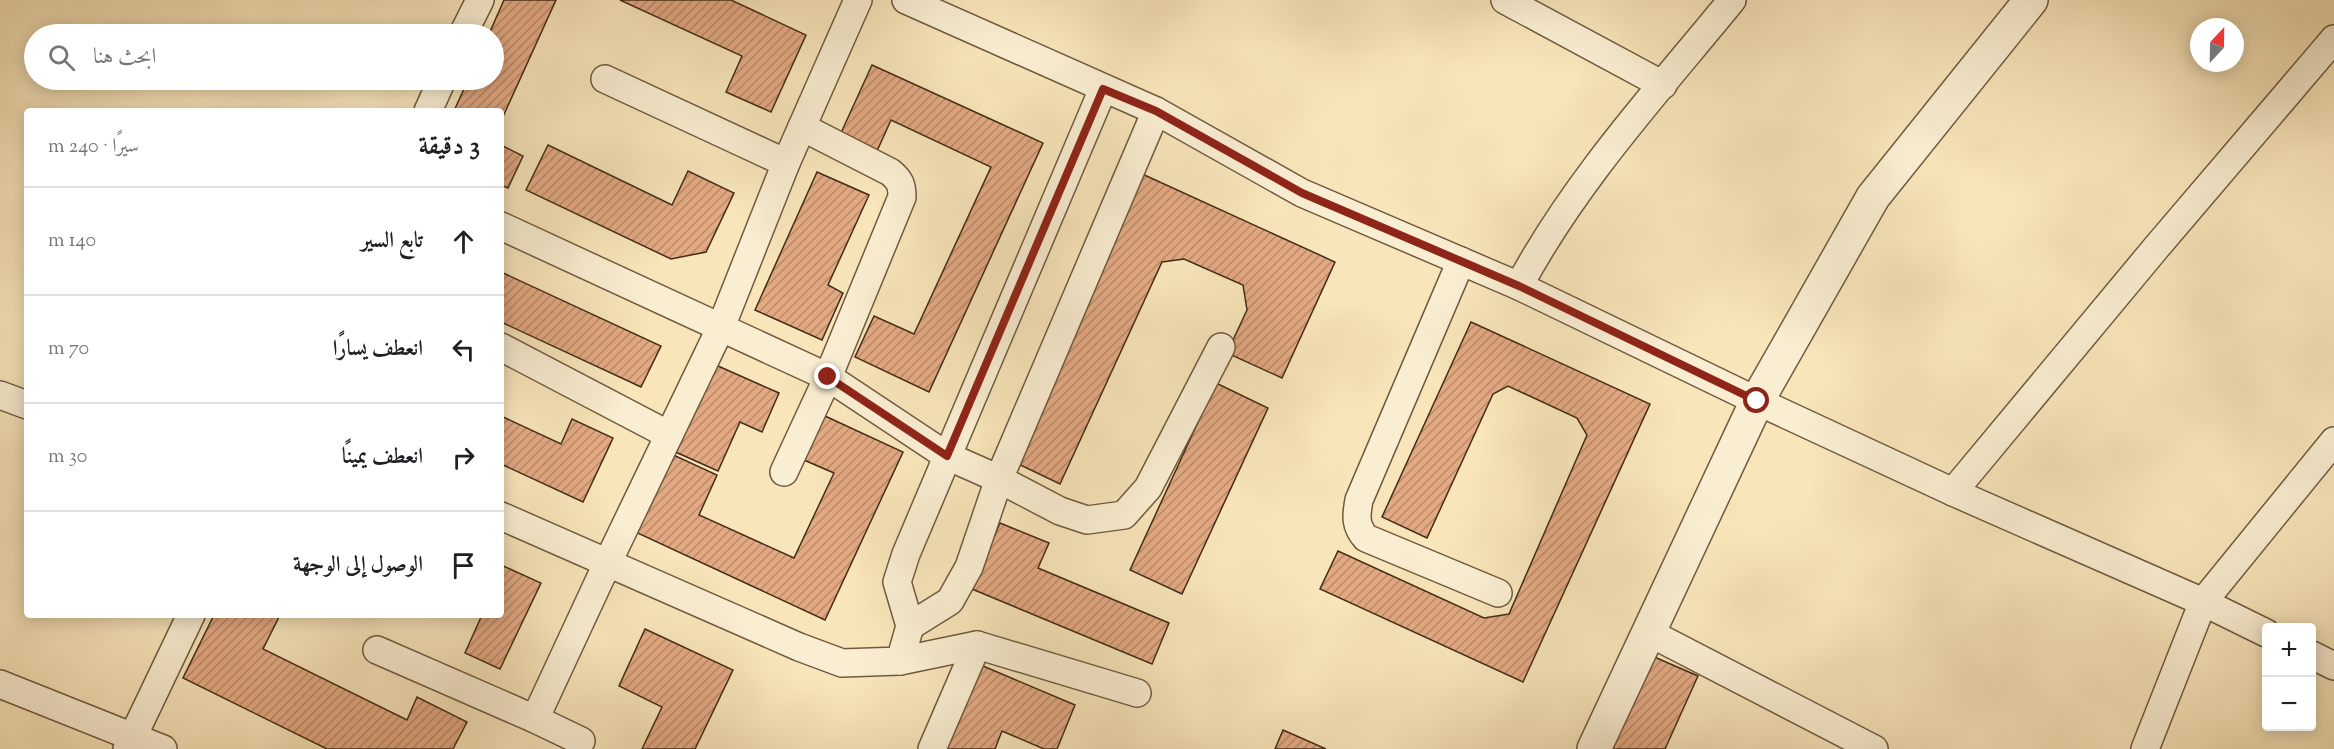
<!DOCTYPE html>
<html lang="ar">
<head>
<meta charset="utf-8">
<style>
  :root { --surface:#fff; --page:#f2f2f2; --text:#202124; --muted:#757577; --line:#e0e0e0 }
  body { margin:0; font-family:"Sorts Mill Goudy",Amiri,serif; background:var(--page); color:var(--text); direction:rtl }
  .controls { position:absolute; right:18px; bottom:18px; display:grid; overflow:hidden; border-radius:6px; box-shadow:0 3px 15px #0003 }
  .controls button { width:54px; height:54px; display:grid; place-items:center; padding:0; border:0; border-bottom:2px solid var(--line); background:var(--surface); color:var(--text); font:30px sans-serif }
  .compass { position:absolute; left:2190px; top:18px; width:54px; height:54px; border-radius:50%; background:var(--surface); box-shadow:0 3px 15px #0003; rotate:22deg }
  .stop { position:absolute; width:18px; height:18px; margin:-14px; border:4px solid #8f2418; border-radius:50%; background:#fff }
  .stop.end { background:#8f2418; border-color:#fff; box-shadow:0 2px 6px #0008 }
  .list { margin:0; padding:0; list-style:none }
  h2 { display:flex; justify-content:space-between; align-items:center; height:78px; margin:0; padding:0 24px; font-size:26px }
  h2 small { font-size:20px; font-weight:400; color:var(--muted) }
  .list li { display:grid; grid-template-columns:39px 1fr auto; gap:18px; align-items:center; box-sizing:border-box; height:108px; padding:0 24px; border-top:2px solid var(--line) }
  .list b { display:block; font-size:22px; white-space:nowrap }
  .list em { font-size:20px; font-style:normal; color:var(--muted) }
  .icon { flex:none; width:33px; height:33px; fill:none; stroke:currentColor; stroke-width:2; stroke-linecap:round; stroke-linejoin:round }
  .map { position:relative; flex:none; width:2334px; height:749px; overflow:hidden; direction:ltr }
  .search { position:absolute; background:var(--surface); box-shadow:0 3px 15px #0003; left:24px; top:24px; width:480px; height:66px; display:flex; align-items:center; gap:15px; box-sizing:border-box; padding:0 21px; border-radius:33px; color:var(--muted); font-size:22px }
  .panel { position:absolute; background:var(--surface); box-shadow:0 3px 15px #0003; left:24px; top:108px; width:480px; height:510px; border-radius:6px; direction:rtl }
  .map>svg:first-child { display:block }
  .building { fill:url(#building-hatch); stroke:#432c16; stroke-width:1.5 }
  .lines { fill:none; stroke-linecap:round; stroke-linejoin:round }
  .minor-casing { stroke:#705a3f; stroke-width:30 }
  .tertiary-casing { stroke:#705a3f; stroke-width:36 }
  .minor { stroke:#faeed2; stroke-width:27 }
  .tertiary { stroke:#faeed2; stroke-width:33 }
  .route { stroke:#8f2418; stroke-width:8 }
</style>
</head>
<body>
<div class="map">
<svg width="2334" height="749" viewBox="0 0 2334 749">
  <defs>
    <pattern id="building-hatch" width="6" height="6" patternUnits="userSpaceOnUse" patternTransform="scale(1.5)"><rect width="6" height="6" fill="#e3a983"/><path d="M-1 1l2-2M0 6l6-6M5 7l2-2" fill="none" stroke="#ba8a6a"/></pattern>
  </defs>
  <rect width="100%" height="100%" fill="#f8e5ba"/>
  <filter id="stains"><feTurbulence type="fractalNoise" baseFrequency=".00333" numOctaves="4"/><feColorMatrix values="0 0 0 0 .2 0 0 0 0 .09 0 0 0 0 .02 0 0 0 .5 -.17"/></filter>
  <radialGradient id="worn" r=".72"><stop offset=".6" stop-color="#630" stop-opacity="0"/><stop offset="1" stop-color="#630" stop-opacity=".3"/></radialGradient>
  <g class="building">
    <path d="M 504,0 L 556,0 L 501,121 L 501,111 L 454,111 L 468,80 L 494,80 L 494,34 L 489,34 Z"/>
    <path d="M 620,0 L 731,0 L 806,35 L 771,112 L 726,92 L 742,56 Z"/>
    <path d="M 872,65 L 1043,143 L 929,392 L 855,357 L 874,316 L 914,334 L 991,167 L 891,120 L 877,151 L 840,135 Z"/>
    <path d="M 501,145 L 523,156 L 508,188 L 501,185 Z"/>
    <path d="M 548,145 L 672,205 L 688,171 L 734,193 L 706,252 L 671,259 L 526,190 Z"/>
    <path d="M 817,172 L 869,195 L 828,285 L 843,293 L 822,340 L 755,310 Z"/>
    <path d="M 1140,173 L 1335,262 L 1282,378 L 1227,353 L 1247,310 L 1243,285 L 1184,259 L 1162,262 L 1060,484 L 1010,460 Z"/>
    <path d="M 501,272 L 661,346 L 641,387 L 501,322 Z"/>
    <path d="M 1471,322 L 1650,404 L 1523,682 L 1320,589 L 1338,551 L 1484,618 L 1509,614 L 1587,435 L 1577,418 L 1508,386 L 1493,394 L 1427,538 L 1382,517 Z"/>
    <path d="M 709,362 L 779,393 L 762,432 L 740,422 L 718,471 L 671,450 Z"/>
    <path d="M 1216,383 L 1268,408 L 1182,594 L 1130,570 Z"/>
    <path d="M 501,416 L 561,444 L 572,419 L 613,438 L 583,502 L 501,464 Z"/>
    <path d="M 825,416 L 903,452 L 825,620 L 631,530 L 667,452 L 717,475 L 699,515 L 794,558 L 834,473 L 804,460 Z"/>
    <path d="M 1000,523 L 1049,543 L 1038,568 L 1169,623 L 1152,664 L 972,589 Z"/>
    <path d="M 501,565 L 541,583 L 500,669 L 465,653 L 482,615 L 501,615 Z"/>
    <path d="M 214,615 L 280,615 L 263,649 L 407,720 L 417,697 L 467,722 L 453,749 L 327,749 L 183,678 Z"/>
    <path d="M 645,629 L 733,670 L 695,749 L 642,749 L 662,707 L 619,686 Z"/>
    <path d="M 1652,656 L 1698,676 L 1665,749 L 1609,749 Z"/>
    <path d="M 976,663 L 1075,705 L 1057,749 L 1044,749 L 1002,731 L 995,749 L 940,749 Z"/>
    <path d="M 1283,730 L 1326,749 L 1275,749 Z"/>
  </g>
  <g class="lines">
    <g class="minor-casing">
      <g id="minor">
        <path d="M 906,0 L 1156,111 L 1302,193 L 1519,286 L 1757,401 L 1953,492 L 2203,602 L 2266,633"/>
        <path d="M 1505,0 L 1663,85"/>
        <path d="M 463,34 L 480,0"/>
        <path d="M 605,79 L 786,163"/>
        <path d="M 428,111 L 442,80"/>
        <path d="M 501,226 L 828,377 L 947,456 L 999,479 L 1060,511 L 1087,520 L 1124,515 L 1148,488 L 1221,347"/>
        <path d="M 1461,261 L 1359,500 C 1356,516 1355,526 1366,538 L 1498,593"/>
        <path d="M 1519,286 C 1575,181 1657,92 1732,0"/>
        <path d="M 501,347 L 669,435"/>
        <path d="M 0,395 L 27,405"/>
        <path d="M 784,472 L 828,377 L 902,197 C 902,185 900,180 890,172 L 802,127"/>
        <path d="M 1953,492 L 2155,249 L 2334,39"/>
        <path d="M 501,516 L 799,647 L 842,663 L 900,661 L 910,626 L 897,582 L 906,554 L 1103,89"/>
        <path d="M 910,626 L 950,601 L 969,567 L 999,479 L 1156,111"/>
        <path d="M 1648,632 L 1874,749"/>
        <path d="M 377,650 L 535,719 L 581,741"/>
        <path d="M 2312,655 L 2334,666"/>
        <path d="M 900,661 L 977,645 L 1137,693"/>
        <path d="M 0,684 L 163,749"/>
        <path d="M 535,719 L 607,564 L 721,327 L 786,163 L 858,0"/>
        <path d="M 127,749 L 191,615"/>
        <path d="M 932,749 L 977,645"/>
        <path d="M 2145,749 L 2203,602 L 2334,441"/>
      </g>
    </g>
    <g class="tertiary-casing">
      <path id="tertiary" d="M 1594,749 L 1757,401 L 1873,197 L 2031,0"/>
    </g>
    <use href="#minor" class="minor"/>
    <use href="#tertiary" class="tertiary"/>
  </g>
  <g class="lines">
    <path class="route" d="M 828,377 L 947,456 L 1103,89 L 1156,111 L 1302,193 L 1519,286 L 1757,401"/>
  </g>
  <rect width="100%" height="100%" filter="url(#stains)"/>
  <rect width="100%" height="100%" fill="url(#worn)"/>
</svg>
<div class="controls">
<button>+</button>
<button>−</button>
</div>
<svg class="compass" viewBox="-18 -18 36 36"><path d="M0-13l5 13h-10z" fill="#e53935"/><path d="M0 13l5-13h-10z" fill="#757577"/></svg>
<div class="stop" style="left:1757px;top:401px"></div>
<div class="stop end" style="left:828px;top:377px"></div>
<div class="search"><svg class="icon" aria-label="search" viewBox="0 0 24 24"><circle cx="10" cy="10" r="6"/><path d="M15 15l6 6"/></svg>ابحث هنا</div>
<section class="panel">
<h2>3 دقيقة<small>سيرًا · 240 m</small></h2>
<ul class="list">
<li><svg class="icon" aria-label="ahead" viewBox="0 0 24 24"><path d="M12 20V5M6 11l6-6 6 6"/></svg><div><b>تابع السير</b></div><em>140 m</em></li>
<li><svg class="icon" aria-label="left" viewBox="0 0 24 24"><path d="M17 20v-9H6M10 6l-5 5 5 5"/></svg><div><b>انعطف يسارًا</b></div><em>70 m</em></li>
<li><svg class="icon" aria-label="right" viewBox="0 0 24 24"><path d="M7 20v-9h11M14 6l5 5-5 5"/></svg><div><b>انعطف يمينًا</b></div><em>30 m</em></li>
<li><svg class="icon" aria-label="arrive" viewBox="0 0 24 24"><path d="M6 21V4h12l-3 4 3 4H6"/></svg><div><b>الوصول إلى الوجهة</b></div></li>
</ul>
</section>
</div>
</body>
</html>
